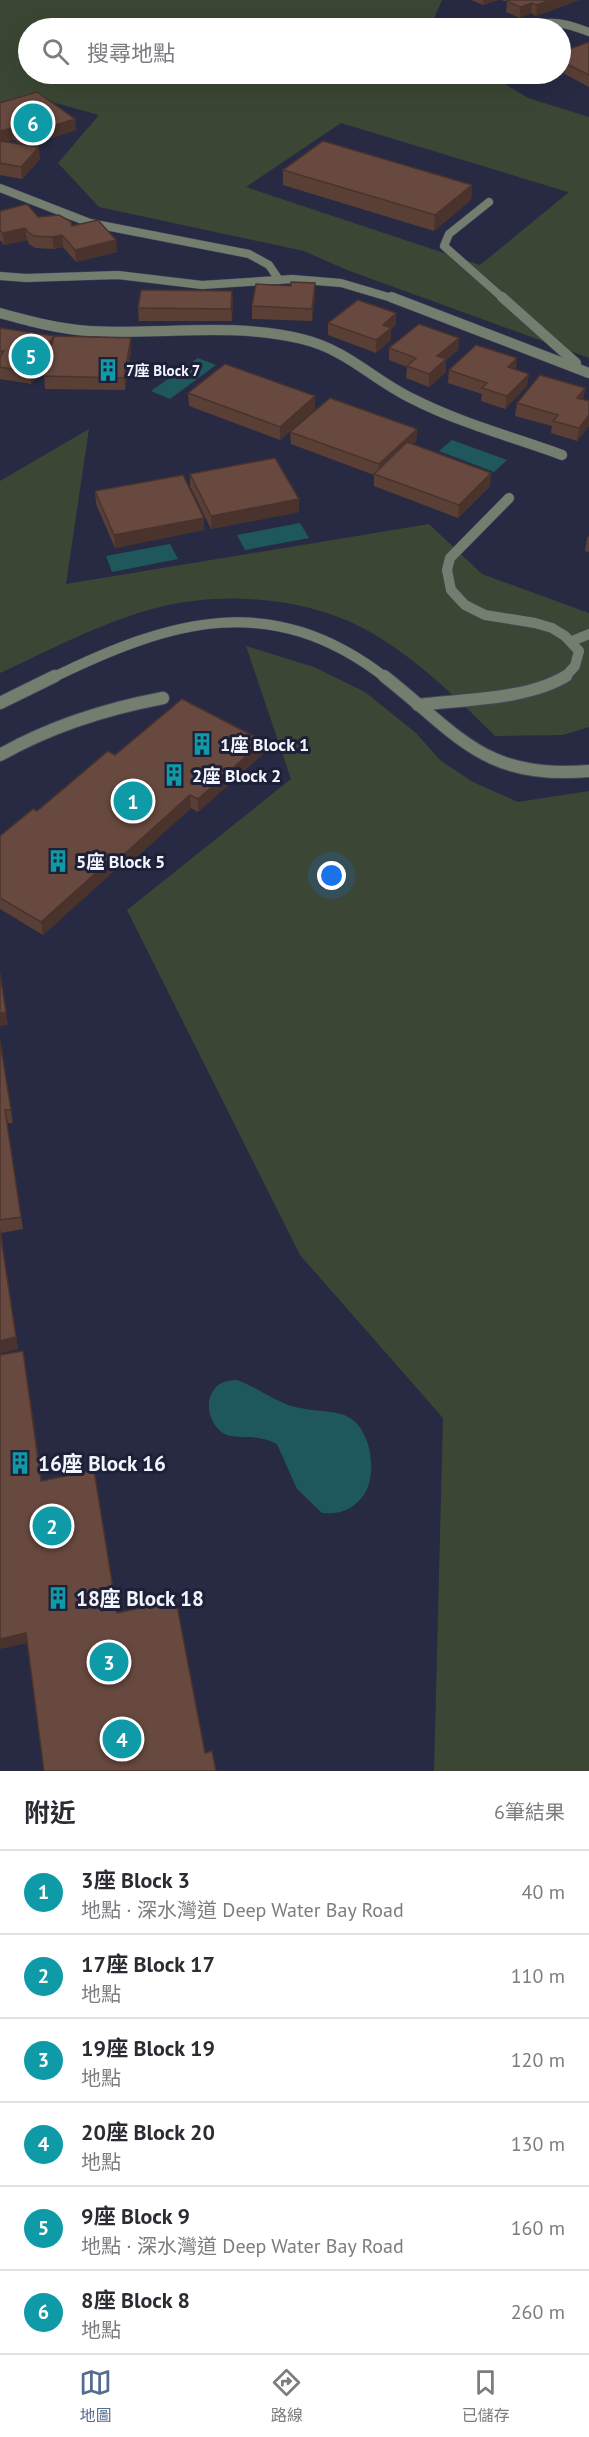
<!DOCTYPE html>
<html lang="zh-TW">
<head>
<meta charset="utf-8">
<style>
  :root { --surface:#fff; --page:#f2f2f3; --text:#2b2b33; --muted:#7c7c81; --line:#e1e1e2; --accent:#546c8d }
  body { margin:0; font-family:"PT Sans","Noto Sans TC",sans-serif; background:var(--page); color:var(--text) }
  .you { position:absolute; left:332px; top:876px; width:21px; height:21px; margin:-15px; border:4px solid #fff; border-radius:50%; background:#1a73e8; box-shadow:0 0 0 9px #1a73e833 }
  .badge { display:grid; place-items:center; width:39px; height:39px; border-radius:50%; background:var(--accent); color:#fff; font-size:20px; font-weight:700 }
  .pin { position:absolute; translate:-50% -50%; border:3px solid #fff; box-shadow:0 2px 6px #0006 }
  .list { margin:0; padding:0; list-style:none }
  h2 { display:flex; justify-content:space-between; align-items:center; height:78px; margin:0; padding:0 24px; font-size:26px }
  h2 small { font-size:20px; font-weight:400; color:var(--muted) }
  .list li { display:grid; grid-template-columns:39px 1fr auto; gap:18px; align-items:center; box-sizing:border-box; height:84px; padding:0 24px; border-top:2px solid var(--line) }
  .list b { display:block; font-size:22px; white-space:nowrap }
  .list p { margin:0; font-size:20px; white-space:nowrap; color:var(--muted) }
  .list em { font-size:20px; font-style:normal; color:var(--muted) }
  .icon { flex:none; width:33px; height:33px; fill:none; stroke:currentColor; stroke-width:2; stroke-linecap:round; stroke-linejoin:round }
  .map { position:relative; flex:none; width:589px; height:1771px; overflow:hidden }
  .search { position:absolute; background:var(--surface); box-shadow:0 6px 24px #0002; left:18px; right:18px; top:18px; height:66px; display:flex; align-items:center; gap:15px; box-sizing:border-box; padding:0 21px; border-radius:33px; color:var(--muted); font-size:22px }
  .sheet { height:582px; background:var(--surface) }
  nav { display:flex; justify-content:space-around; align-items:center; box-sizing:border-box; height:84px; border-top:2px solid var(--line); background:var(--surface); font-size:16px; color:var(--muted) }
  nav a { display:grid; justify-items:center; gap:3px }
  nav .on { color:var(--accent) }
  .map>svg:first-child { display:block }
  .green { fill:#3b4734; fill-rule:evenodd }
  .water { fill:#1f585c }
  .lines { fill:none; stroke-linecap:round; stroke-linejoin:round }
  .service-far2-casing { stroke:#44465d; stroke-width:9 }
  .service-far1-casing { stroke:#44465d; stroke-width:11 }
  .service-casing { stroke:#44465d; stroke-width:14 }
  .tertiary-far1-casing { stroke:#44465d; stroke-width:11 }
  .tertiary-casing { stroke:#44465d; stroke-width:14 }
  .service-far2 { stroke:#737e6f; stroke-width:8 }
  .service-far1 { stroke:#737e6f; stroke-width:10 }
  .service { stroke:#737e6f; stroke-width:12 }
  .tertiary-far1 { stroke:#737e6f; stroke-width:10 }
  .tertiary { stroke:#737e6f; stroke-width:12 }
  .wall { fill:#593f36; fill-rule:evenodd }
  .shaded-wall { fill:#49332c }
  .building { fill:#68493f; stroke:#49332c; stroke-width:1.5 }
  .labels { text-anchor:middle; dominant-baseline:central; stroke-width:6; stroke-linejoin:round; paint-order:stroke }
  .far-poi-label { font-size:15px; font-weight:bold; fill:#f2f4fe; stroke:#1e2038; text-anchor:start }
  .poi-label { font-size:18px; font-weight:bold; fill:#f2f4fe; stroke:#1e2038; text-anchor:start }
  .near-poi-label { font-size:21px; font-weight:bold; fill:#f2f4fe; stroke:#1e2038; text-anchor:start }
</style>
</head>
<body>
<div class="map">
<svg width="589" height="1771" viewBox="0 0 589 1771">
  <rect width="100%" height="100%" fill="#282a43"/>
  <g class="green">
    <path d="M 0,0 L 442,0 L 430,28 L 28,28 L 28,74 L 489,74 L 528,98 L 589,117 L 589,358 L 347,270 L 304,251 L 99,207 L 58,163 L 99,115 L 30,96 L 0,102 ZM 341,123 L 568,192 L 568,193 L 480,265 L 246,187 Z"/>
    <path d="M 89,429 L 66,584 L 429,524 L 482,574 L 589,613 L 589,727 L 563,735 L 495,736 C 458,699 421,663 377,636 C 314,597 226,590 156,608 C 102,622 50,650 0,673 L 0,481 Z"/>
    <path d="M 246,646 L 314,667 L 365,692 L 416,733 L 440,760 L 473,782 L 518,802 L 589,791 L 589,1771 L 434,1771 L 443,1418 L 300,1255 L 127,910 L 291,779 Z"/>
  </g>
  <g class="water">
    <path d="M 198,358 L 216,365 L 170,399 L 151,391 Z"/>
    <path d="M 452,440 L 507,460 L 494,472 L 439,451 Z"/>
    <path d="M 300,523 L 309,538 L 245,550 L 237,535 Z"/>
    <path d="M 170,544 L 178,559 L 112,572 L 106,556 Z"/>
    <path d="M 237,1380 C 256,1387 273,1400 291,1406 C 308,1411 325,1410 341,1414 C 371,1422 378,1471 365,1493 C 355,1509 340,1515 322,1513 L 297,1489 L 277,1444 C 257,1434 249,1439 231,1436 C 212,1433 203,1405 213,1391 C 219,1381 227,1381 237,1380 Z"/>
  </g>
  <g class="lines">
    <g class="service-far2-casing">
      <g id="service-far2">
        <path d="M 527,28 C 548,18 568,24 589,32"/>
        <path d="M 0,188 L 90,223 L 249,254 L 269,265 L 279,280"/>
        <path d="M 489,202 L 449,234 L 444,246 L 504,299"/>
        <path d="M 0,276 L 26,278 L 118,275 L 202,285 L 292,279 L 341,283 L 395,299"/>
      </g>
    </g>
    <g class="service-far1-casing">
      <g id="service-far1">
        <path d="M 391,297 L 589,373"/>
        <path d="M 502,297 L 576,363"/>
        <path d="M 0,313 C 29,321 58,329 89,331 C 159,335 233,322 302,339 C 348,350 373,380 413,399 C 460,423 513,437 562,455"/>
        <path d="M 509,498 L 450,558 L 447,570 L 451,590 L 465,605 L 485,615 L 535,623 L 552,628 L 565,636 L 579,651 L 575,666 L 564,678"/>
        <path d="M 572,641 L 589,634"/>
      </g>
    </g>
    <g class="service-casing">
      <g id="service">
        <path d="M 418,705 C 463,699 527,700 566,676"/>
        <path d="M 0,755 C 51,726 105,709 163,698"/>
      </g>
    </g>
    <g class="tertiary-far1-casing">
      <path id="tertiary-far1" d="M 52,678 C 171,620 271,589 386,678"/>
    </g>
    <g class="tertiary-casing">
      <g id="tertiary">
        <path d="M 384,676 C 459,735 484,780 589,771"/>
        <path d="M 0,703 L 55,676"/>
      </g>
    </g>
    <use href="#service-far2" class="service-far2"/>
    <use href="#service-far1" class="service-far1"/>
    <use href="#service" class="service"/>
    <use href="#tertiary-far1" class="tertiary-far1"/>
    <use href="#tertiary" class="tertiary"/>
  </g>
  <g class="wall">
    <path d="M 471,0 L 498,0 L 483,5 Z"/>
    <path d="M 501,0 L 579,0 L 536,16 L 531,13 L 520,18 L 506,12 L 507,2 Z"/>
    <path d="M 589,42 L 589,87 L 561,72 L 561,52 Z"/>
    <path d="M 0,103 L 75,119 L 76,130 L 28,146 L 40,159 L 22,179 L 0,175 ZM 13,139 L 21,145 L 5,142 Z"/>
    <path d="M 283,170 L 472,185 L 471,200 L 434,231 L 283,185 Z"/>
    <path d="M 0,211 L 38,217 L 72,226 L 117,252 L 76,262 L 63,247 L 54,249 L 35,248 L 29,244 L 27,240 L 4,245 L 0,240 Z"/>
    <path d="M 315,283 L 315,296 L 312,321 L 252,319 L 252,306 L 291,286 Z"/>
    <path d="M 232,291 L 232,321 L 139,321 L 138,308 Z"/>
    <path d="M 396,313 L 396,325 L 391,329 L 391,340 L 376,353 L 328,335 L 328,323 Z"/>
    <path d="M 0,328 L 54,336 L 131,338 L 131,351 L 125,390 L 45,389 L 44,376 L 48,359 L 31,384 L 0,379 Z"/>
    <path d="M 459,338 L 458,350 L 446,360 L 446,372 L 429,387 L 406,378 L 407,367 L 389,360 L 389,348 Z"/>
    <path d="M 449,370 L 516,370 L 527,386 L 505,409 L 481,401 L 482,394 L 448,383 Z"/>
    <path d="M 585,388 L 583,400 L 589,401 L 589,426 L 577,441 L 551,433 L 552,426 L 515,416 L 517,403 Z"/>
    <path d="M 188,393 L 315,409 L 280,440 L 189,406 Z"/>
    <path d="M 417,429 L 416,441 L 412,444 L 491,473 L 490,486 L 458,518 L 374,486 L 374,475 L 291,444 L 290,432 Z"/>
    <path d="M 190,474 L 299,512 L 211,529 L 190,486 Z"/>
    <path d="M 95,491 L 204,530 L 115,548 L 96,504 Z"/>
    <path d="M 589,536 L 589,552 L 585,551 L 587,538 Z"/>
    <path d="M 263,741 L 263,754 L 198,812 L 191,808 L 121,871 L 117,868 L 43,935 L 0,909 L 0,836 L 37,811 L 115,755 Z"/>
    <path d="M 0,1039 L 13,1123 L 7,1123 L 23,1229 L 1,1233 L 18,1349 L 0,1353 Z"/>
  </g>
  <g class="shaded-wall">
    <path d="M 483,0 L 498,0 L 483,5 Z"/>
    <path d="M 550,0 L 579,0 L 536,16 L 537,5 Z"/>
    <path d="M 532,3 L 531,13 L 520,18 L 520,7 Z"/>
    <path d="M 75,119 L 76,130 L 24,147 L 22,135 Z"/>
    <path d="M 12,128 L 13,139 L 0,143 L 0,131 Z"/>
    <path d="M 39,147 L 40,159 L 22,179 L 21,167 Z"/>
    <path d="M 472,185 L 471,200 L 434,231 L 435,215 Z"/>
    <path d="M 25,228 L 27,240 L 4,245 L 3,233 Z"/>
    <path d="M 62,235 L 63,247 L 54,249 L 52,237 Z"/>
    <path d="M 116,240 L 117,252 L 76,262 L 75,250 Z"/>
    <path d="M 315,283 L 315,296 L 312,321 L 312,309 Z"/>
    <path d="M 232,291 L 233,303 L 232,321 L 231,309 Z"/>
    <path d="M 396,313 L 396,325 L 391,329 L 391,340 L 376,353 L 376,340 L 383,325 Z"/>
    <path d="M 54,336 L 56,349 L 31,384 L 30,372 Z"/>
    <path d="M 131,338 L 131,351 L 125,390 L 124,378 Z"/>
    <path d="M 459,338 L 458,350 L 446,360 L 446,372 L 429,387 L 429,374 L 437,356 Z"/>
    <path d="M 517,358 L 516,370 L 508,367 Z"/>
    <path d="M 529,374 L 527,386 L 505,409 L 507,396 Z"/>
    <path d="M 585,388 L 583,400 L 577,398 Z"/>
    <path d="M 315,396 L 315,409 L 280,440 L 280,427 Z"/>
    <path d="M 589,415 L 589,426 L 577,441 L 579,428 Z"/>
    <path d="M 417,429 L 416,441 L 379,476 L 378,475 L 379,464 Z"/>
    <path d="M 491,473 L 490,486 L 458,518 L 459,505 Z"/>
    <path d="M 299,499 L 299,512 L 211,529 L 211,516 Z"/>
    <path d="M 204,518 L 204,530 L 115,548 L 114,535 Z"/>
    <path d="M 263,741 L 263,754 L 198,812 L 198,799 Z"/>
    <path d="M 190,795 L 191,808 L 121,871 L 120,858 Z"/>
    <path d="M 116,855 L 117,868 L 43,935 L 41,922 Z"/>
    <path d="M 0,972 L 8,1025 L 0,1026 Z"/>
    <path d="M 0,1228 L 18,1349 L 0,1353 Z"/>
    <path d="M 23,1351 L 25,1362 L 44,1492 L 41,1481 Z"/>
    <path d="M 26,1633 L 28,1643 L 0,1649 L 0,1639 Z"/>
  </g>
  <g class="building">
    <path d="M 509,0 L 550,0 L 537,5 L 532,3 L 520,7 L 507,1 Z"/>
    <path d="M 589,42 L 589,75 L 561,61 L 561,52 Z"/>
    <path d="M 37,92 L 75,119 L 22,135 L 12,128 L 0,131 L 0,103 Z"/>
    <path d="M 0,141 L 39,147 L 21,167 L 0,163 Z"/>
    <path d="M 323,141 L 472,185 L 435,215 L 283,170 Z"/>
    <path d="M 27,204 L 38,217 L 59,215 L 71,222 L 72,226 L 98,220 L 116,240 L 75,250 L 62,235 L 52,237 L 34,236 L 28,232 L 25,228 L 3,233 L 0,230 L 0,211 Z"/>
    <path d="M 291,282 L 315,283 L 312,309 L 252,306 L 256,284 L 291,286 Z"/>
    <path d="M 141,290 L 232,291 L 231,309 L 138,308 Z"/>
    <path d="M 358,300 L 396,313 L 383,325 L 391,328 L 376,340 L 328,323 Z"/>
    <path d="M 419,324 L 459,338 L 437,356 L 446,359 L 429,374 L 407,366 L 416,358 L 389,348 Z"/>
    <path d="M 0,328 L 54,336 L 30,372 L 0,367 L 0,357 L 4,351 L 0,351 Z"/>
    <path d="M 54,336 L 131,338 L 124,378 L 44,376 Z"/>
    <path d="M 476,345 L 517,358 L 508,367 L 529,374 L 507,396 L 482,388 L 487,383 L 449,370 Z"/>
    <path d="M 225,364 L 315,396 L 280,427 L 188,393 Z"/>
    <path d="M 540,375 L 585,388 L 577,398 L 589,401 L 589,415 L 579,428 L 553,421 L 558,415 L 517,403 Z"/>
    <path d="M 330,398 L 417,429 L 379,464 L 290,432 Z"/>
    <path d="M 407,442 L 491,473 L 459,505 L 374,474 Z"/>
    <path d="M 275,458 L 299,499 L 211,516 L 190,474 Z"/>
    <path d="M 183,475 L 204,518 L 114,535 L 95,491 Z"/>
    <path d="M 182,699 L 263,741 L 198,799 L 190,795 L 120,858 L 116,855 L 41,922 L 0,898 L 0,836 L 33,809 L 37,811 L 108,751 L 115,755 Z"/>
    <path d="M 0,974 L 6,1012 L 0,1013 Z"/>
    <path d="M 0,1041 L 11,1110 L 5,1110 L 21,1217 L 0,1220 Z"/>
    <path d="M 0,1231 L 16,1337 L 0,1341 Z"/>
    <path d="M 23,1351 L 41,1481 L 94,1470 L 117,1613 L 176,1600 L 205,1753 L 212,1751 L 216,1771 L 44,1771 L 26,1633 L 0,1639 L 0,1355 Z"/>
  </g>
  <defs>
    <g id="building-bare" transform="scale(1.8)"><path d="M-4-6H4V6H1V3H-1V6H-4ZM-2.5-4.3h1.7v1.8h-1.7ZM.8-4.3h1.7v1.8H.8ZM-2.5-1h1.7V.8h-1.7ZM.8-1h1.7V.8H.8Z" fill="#0f9aa8" stroke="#1e2038" stroke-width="2.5" paint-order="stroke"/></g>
  </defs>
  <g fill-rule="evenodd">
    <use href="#building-bare" x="108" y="370"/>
    <use href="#building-bare" x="202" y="744"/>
    <use href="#building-bare" x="174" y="775"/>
    <use href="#building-bare" x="58" y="861"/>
    <use href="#building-bare" x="20" y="1463"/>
    <use href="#building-bare" x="58" y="1598"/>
  </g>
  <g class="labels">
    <g class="far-poi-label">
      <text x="126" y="370">7座 Block 7</text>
    </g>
    <g class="poi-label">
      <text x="220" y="744">1座 Block 1</text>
      <text x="192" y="775">2座 Block 2</text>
      <text x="76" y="861">5座 Block 5</text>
    </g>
    <g class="near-poi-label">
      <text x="38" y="1463">16座 Block 16</text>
      <text x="76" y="1598">18座 Block 18</text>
    </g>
  </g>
</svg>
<div class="you"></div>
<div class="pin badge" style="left:133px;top:801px;background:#0f9aa8">1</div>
<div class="pin badge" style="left:52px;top:1526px;background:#0f9aa8">2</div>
<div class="pin badge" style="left:109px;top:1662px;background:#0f9aa8">3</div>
<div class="pin badge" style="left:122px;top:1739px;background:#0f9aa8">4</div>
<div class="pin badge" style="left:31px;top:356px;background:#0f9aa8">5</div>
<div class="pin badge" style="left:33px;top:123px;background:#0f9aa8">6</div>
<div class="search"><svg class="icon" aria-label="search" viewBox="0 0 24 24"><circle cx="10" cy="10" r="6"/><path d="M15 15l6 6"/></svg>搜尋地點</div>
</div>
<section class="sheet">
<h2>附近<small>6筆結果</small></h2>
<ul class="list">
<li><span class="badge" style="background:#0f9aa8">1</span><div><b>3座 Block 3</b><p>地點 · 深水灣道 Deep Water Bay Road</p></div><em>40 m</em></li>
<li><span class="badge" style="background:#0f9aa8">2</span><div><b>17座 Block 17</b><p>地點</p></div><em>110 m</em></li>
<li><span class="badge" style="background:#0f9aa8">3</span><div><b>19座 Block 19</b><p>地點</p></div><em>120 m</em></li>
<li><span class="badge" style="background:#0f9aa8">4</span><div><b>20座 Block 20</b><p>地點</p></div><em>130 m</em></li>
<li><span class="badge" style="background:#0f9aa8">5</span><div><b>9座 Block 9</b><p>地點 · 深水灣道 Deep Water Bay Road</p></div><em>160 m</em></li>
<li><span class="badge" style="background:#0f9aa8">6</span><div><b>8座 Block 8</b><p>地點</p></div><em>260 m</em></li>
</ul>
</section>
<nav>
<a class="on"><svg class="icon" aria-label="map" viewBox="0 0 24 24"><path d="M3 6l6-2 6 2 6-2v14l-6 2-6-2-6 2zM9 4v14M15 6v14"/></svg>地圖</a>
<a><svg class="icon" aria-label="directions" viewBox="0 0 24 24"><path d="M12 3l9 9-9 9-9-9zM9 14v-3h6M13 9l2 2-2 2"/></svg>路線</a>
<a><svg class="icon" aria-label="saved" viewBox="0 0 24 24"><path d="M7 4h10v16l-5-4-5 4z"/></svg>已儲存</a>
</nav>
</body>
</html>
